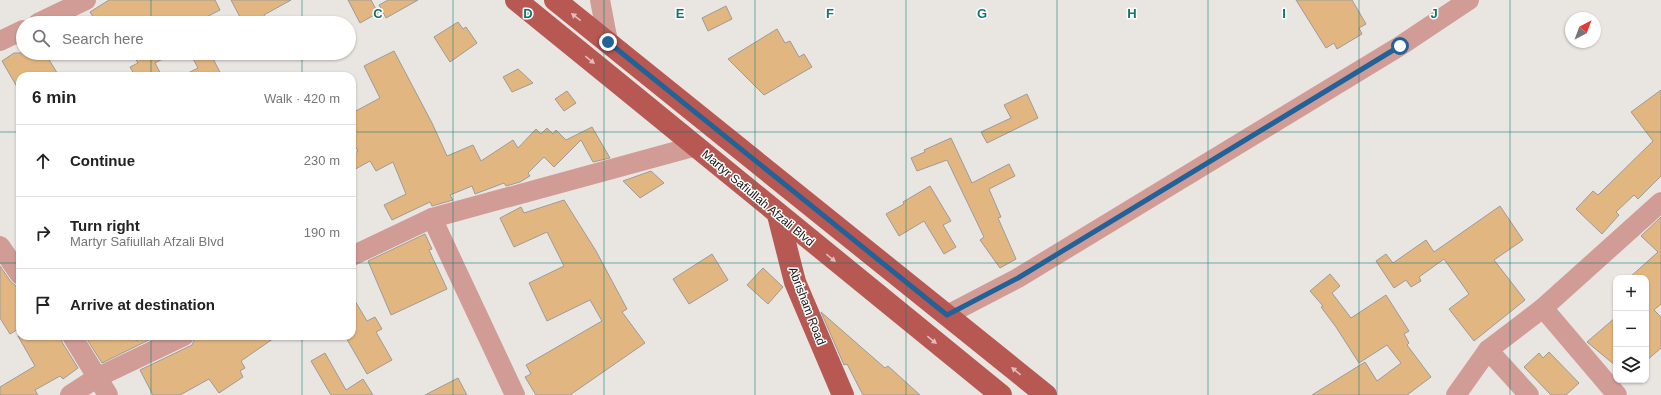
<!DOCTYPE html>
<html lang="en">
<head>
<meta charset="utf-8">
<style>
  :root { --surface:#fff; --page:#f6f6f6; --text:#222; --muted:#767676; --line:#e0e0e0 }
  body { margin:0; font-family:Helvetica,sans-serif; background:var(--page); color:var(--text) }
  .controls { position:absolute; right:12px; bottom:12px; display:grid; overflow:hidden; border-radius:8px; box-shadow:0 1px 3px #0004 }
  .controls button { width:36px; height:36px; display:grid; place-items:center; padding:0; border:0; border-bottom:1px solid var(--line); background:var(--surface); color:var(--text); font:20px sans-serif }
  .compass { position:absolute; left:1565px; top:12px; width:36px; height:36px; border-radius:50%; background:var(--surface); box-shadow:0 1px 3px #0004; rotate:41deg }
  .stop { position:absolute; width:12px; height:12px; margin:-9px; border:3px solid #216398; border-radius:50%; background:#fff }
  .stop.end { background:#216398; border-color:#fff; box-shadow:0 1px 4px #0008 }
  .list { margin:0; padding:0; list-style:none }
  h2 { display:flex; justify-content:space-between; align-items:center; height:52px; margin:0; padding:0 16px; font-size:17px }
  h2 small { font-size:13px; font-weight:400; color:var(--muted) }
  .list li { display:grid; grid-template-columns:26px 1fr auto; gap:12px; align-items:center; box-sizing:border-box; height:72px; padding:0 16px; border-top:1px solid var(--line) }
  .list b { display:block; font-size:15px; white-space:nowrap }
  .list p { margin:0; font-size:13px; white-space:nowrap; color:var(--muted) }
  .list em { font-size:13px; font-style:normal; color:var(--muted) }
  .icon { flex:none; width:22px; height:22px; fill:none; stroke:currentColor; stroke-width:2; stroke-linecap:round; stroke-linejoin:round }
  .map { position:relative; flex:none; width:1661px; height:395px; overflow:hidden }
  .search { position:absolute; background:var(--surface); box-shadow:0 1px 3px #0004; left:16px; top:16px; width:340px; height:44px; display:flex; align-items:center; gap:10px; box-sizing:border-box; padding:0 14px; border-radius:22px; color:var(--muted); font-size:15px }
  .panel { position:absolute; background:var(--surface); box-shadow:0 1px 3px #0004; left:16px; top:72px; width:340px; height:268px; border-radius:12px }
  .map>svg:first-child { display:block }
  .building { fill:#e2b681; stroke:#9e9b97 }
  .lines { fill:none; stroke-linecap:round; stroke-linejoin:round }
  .minor { stroke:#d19b96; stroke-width:20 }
  .major { stroke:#b75853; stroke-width:22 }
  .oneway { fill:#e2bcba }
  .route { stroke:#216398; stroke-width:5 }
  .grid { fill:none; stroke:#0f766e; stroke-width:1; stroke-opacity:0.55 }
  .labels { text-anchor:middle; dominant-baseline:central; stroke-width:3; stroke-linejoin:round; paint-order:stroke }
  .street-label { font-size:12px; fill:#161513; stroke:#fff }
  .grid-label { font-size:13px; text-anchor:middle; font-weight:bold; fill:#0f766e; stroke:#fff; stroke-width:3; stroke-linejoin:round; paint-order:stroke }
</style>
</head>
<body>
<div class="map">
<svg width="1661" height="395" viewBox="0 0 1661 395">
  <rect width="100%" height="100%" fill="#e9e5e1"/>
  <g class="building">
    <path d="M 109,0 L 215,0 L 220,10 L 195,23 L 97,23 L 90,12 Z"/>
    <path d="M 231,0 L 291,0 L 264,15 L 268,23 L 249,23 L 245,17 L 241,19 Z"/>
    <path d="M 348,0 L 371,0 L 378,13 L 360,23 Z"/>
    <path d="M 388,0 L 418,0 L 386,18 L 379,5 Z"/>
    <path d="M 1296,0 L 1352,0 L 1366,24 L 1359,28 L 1362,34 L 1337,49 L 1334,43 L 1326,48 Z"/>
    <path d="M 726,6 L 732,19 L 708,31 L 702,18 Z"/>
    <path d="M 458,22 L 463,29 L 466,27 L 477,43 L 450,62 L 434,37 Z"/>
    <path d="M 777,29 L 785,43 L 790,41 L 799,57 L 804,54 L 812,67 L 764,95 L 728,59 Z"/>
    <path d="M 394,51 L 432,123 L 447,156 L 473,145 L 481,161 L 513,140 L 518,148 L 536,129 L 541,134 L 547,128 L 553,134 L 556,130 L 566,140 L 592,127 L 610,158 L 593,162 L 581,140 L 554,167 L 544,157 L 528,173 L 530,176 L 520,182 L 506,186 L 504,183 L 475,194 L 472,186 L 450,195 L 453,200 L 432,206 L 430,202 L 392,220 L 384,205 L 406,194 L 393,162 L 376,171 L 370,161 L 352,171 L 352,155 L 358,151 L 352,140 L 352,113 L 380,98 L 364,66 Z"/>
    <path d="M 14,53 L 45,53 L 59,76 L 20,76 L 20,92 L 2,61 Z"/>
    <path d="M 132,53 L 174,53 L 155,63 L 162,76 L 135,76 L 130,67 L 138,63 Z"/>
    <path d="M 190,53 L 210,53 L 222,76 L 182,76 L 198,68 Z"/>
    <path d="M 518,69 L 533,83 L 512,92 L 503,77 Z"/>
    <path d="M 1661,90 L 1661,176 L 1638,199 L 1634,195 L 1616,212 L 1619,215 L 1602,234 L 1576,209 L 1593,191 L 1598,195 L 1653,141 L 1631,112 Z"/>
    <path d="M 567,91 L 576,103 L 564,111 L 555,99 Z"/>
    <path d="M 1027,94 L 1038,118 L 987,143 L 981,132 L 1011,118 L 1004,105 Z"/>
    <path d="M 951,138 L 972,183 L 1009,164 L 1015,176 L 989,189 L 1001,217 L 998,218 L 1016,259 L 1000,268 L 980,240 L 984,237 L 947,160 L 917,171 L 911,158 L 925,152 L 924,150 Z"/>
    <path d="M 651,171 L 664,183 L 640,198 L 623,181 Z"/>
    <path d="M 930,186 L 951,221 L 943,225 L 956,247 L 944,254 L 924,221 L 899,236 L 886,214 L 904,204 L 903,202 Z"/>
    <path d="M 564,200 L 596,251 L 627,309 L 622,312 L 645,343 L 570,395 L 536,395 L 525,377 L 531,374 L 526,365 L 602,321 L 590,300 L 547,321 L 529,283 L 564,266 L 547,232 L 514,247 L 500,218 L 521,207 L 524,213 Z"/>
    <path d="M 1500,206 L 1523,240 L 1494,260 L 1525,300 L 1474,341 L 1449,309 L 1469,294 L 1444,259 L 1419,277 L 1421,281 L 1411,287 L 1406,280 L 1394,288 L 1376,261 L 1386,254 L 1393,263 L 1426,240 L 1434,252 Z"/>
    <path d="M 1661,217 L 1661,304 L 1654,310 L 1661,317 L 1661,348 L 1646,361 L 1646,278 L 1629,278 L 1658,252 L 1641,236 Z"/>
    <path d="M 425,234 L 432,249 L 429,250 L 447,289 L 391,315 L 368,261 Z"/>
    <path d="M 712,254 L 728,280 L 689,304 L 673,279 Z"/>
    <path d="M 0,266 L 11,282 L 16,286 L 20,291 L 20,328 L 10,334 L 0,318 Z"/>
    <path d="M 763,268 L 783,287 L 768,304 L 747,285 Z"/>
    <path d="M 1330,274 L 1340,286 L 1332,293 L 1351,318 L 1386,295 L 1409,331 L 1404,334 L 1409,343 L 1407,345 L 1431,377 L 1407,395 L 1312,395 L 1365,362 L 1377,381 L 1401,363 L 1387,345 L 1359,363 L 1336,327 L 1321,307 L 1323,306 L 1310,291 Z"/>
    <path d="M 352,296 L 367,321 L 375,317 L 382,329 L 376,332 L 392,360 L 367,374 L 345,336 L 352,336 Z"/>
    <path d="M 821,312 L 885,368 L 888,366 L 920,395 L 863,395 L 847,364 L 844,365 Z"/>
    <path d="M 1616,317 L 1616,366 L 1587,342 Z"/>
    <path d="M 18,336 L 61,336 L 62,342 L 78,368 L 63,379 L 60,376 L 35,390 L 38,395 L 0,395 L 0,387 L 35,366 Z"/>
    <path d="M 85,336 L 134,336 L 136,341 L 147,336 L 157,336 L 102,363 Z"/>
    <path d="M 200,336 L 277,336 L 241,361 L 245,368 L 240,371 L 243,377 L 219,393 L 209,379 L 180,395 L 153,395 L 140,370 L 192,345 L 195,338 Z"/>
    <path d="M 1549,352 L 1579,383 L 1566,395 L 1551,395 L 1524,367 L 1539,353 L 1543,358 Z"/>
    <path d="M 325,353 L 346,390 L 363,379 L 373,395 L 331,395 L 311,361 Z"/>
    <path d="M 458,378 L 467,395 L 425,395 Z"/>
  </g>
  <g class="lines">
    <g class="minor">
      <path d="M 600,0 L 608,42"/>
      <path d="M 38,23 L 86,0"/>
      <path d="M 0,41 L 23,30"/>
      <path d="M 432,218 L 515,395"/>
      <path d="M 0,246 L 20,275"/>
      <path d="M 352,256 L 432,218 L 696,146"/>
      <path d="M 1543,308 L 1617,395"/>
      <path d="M 947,315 L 1018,278 L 1400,46 L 1469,0"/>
      <path d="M 72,336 L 108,395"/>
      <path d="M 1488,350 L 1529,395"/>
      <path d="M 70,395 L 98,377 L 184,336"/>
      <path d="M 1456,395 L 1488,350 L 1543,308 L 1661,202"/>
    </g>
    <g class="major">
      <path d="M 516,0 C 678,131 838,264 1001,395"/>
      <path d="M 555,0 L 1046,395"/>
      <path d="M 778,215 L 795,282 L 843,395"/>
    </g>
  </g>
  <defs><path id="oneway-solid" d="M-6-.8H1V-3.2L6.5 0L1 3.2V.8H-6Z"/></defs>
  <g class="oneway">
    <use href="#oneway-solid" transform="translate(576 17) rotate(-142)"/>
    <use href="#oneway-solid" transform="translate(590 60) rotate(39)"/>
    <use href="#oneway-solid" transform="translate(831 258) rotate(39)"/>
    <use href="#oneway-solid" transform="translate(932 340) rotate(39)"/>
    <use href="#oneway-solid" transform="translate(1016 371) rotate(-141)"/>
  </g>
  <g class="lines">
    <path class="route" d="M 608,42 L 947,315 L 1018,278 L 1400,46"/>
  </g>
  <path class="grid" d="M 151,0 L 151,23M 302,0 L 302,23M 453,0 L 453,395M 604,0 L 604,395M 755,0 L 755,395M 906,0 L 906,395M 1057,0 L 1057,395M 1208,0 L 1208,395M 1359,0 L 1359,395M 1510,0 L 1510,395M 151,53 L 151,76M 302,53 L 302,76M 0,132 L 20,132M 352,132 L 1661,132M 0,263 L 20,263M 352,263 L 1661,263M 151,336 L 151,395M 302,336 L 302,395"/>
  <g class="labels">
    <g class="street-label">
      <text transform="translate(758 198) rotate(40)">Martyr Safiullah Afzali Blvd</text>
      <text transform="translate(807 306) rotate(69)">Abrisham Road</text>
    </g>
  </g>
  <g class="grid-label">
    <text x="378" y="18">C</text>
    <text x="528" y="18">D</text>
    <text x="680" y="18">E</text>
    <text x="830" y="18">F</text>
    <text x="982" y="18">G</text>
    <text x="1132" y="18">H</text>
    <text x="1284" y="18">I</text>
    <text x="1434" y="18">J</text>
  </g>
</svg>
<div class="controls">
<button>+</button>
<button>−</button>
<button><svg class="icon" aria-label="layers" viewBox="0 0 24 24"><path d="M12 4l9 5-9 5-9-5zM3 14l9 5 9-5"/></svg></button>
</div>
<svg class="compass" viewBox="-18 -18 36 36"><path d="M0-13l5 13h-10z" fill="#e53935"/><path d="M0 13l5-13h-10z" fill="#767676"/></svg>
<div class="stop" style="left:1400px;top:46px"></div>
<div class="stop end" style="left:608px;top:42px"></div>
<div class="search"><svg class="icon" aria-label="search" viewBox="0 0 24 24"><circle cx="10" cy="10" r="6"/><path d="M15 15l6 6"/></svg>Search here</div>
<section class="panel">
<h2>6 min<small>Walk · 420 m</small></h2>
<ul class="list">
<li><svg class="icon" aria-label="ahead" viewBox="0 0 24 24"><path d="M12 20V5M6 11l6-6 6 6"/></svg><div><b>Continue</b></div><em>230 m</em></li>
<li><svg class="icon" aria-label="right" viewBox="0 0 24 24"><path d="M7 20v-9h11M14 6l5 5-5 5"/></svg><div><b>Turn right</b><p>Martyr Safiullah Afzali Blvd</p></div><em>190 m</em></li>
<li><svg class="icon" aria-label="arrive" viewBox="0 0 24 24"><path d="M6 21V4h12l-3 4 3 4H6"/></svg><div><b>Arrive at destination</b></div></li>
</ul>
</section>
</div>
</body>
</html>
